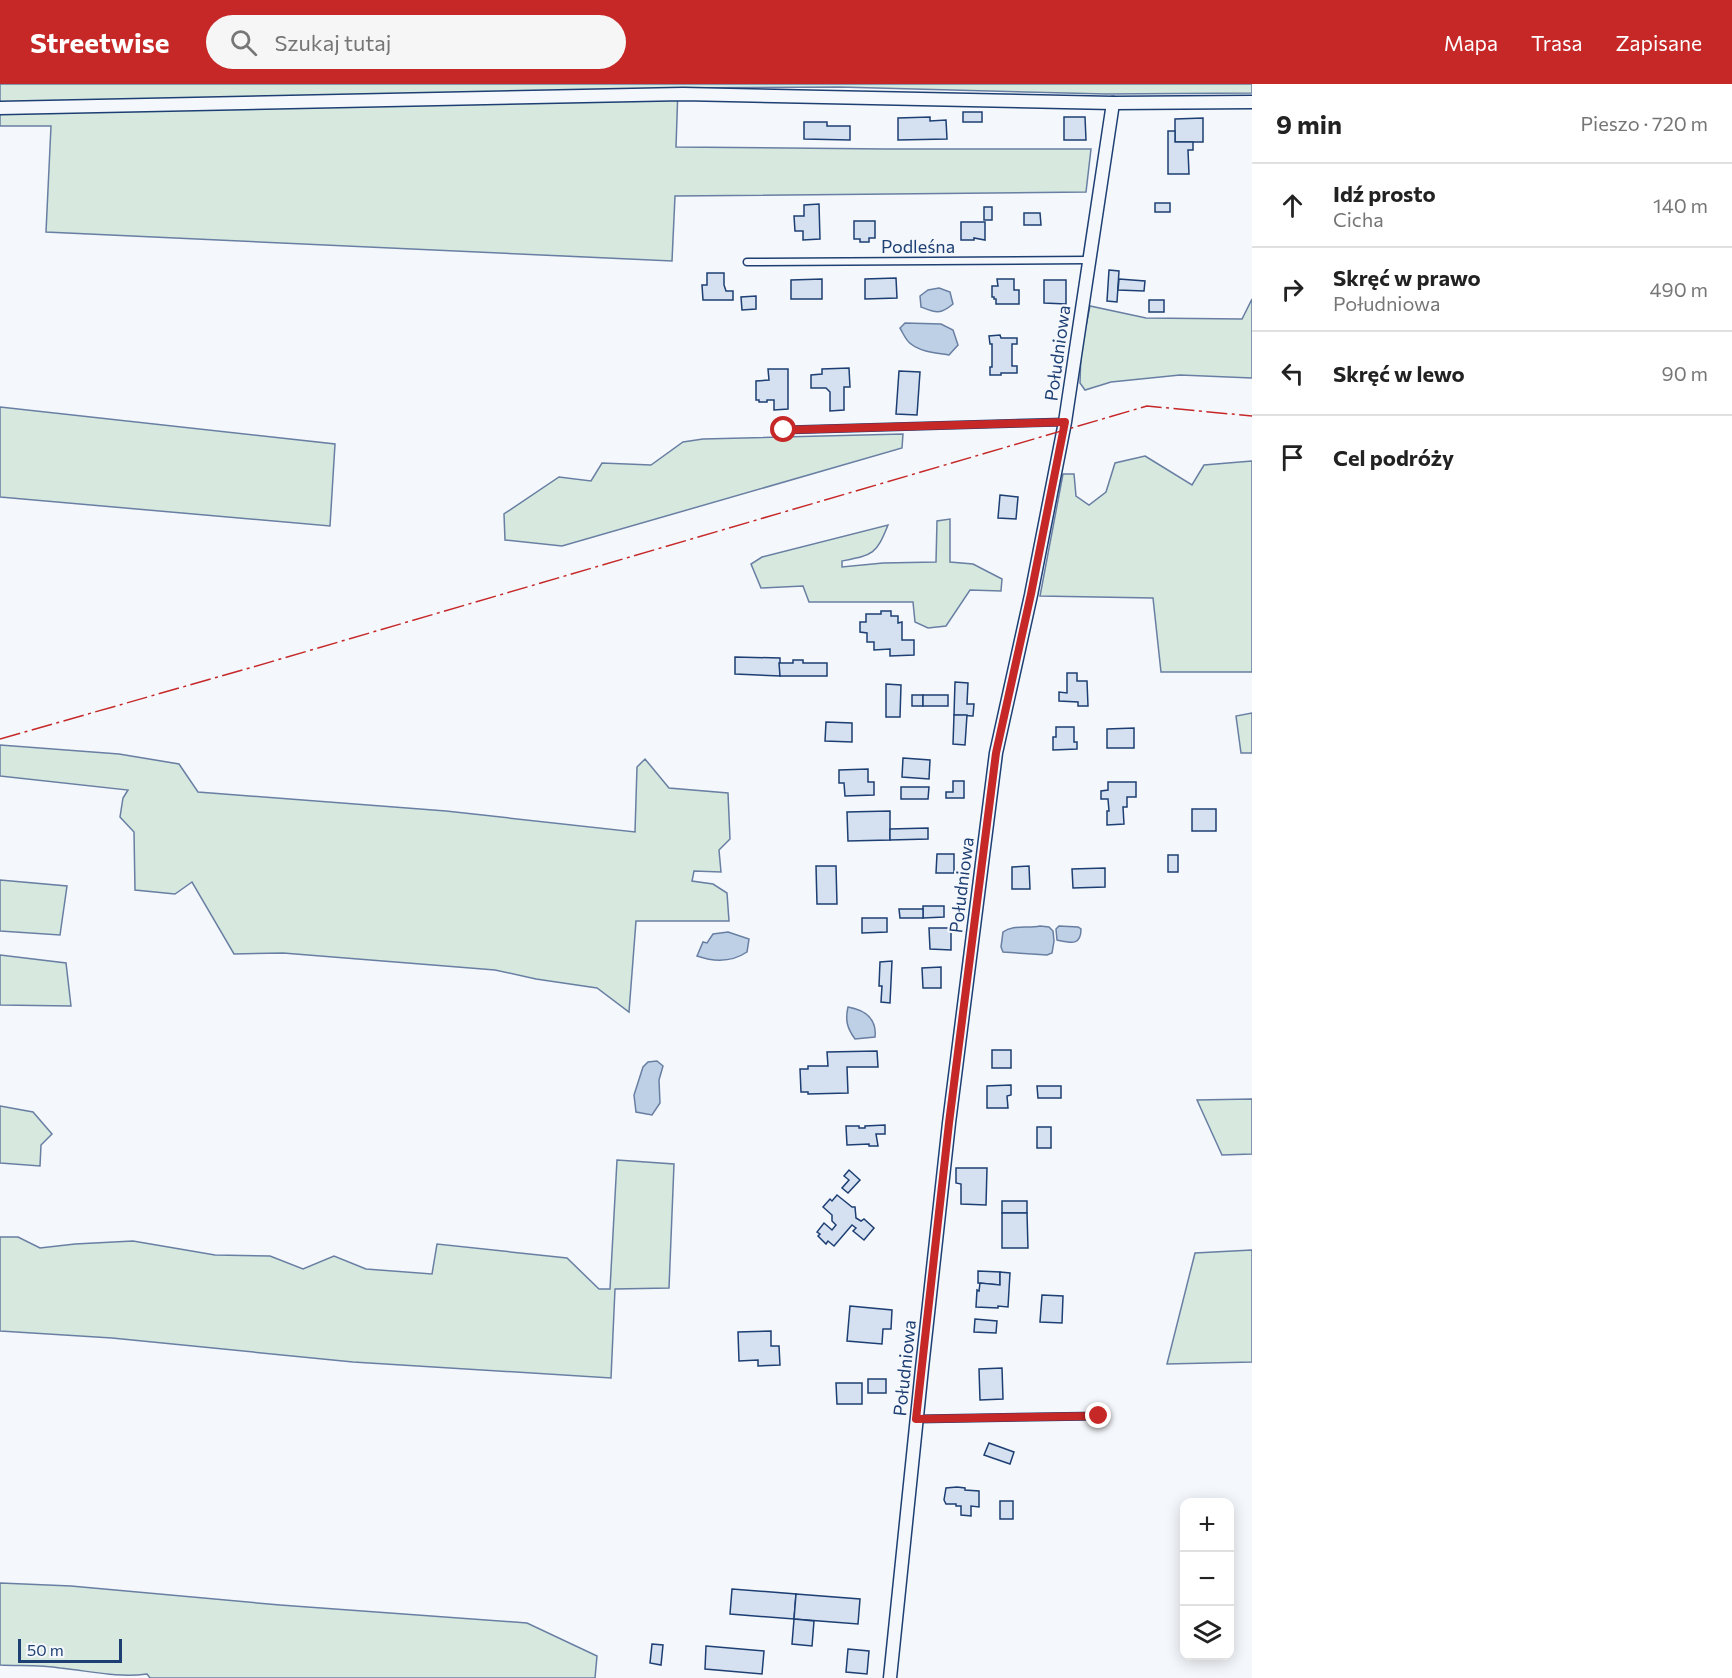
<!DOCTYPE html>
<html lang="pl">
<head>
<meta charset="utf-8">
<style>
  :root { --surface:#fff; --page:#f6f6f6; --text:#222; --muted:#767676; --line:#e0e0e0; --accent:#c62828 }
  body { margin:0; font-family:Commissioner,sans-serif; background:var(--page); color:var(--text) }
  .controls { position:absolute; right:18px; bottom:18px; display:grid; overflow:hidden; border-radius:12px; box-shadow:0 3px 15px #0003 }
  .controls button { width:54px; height:54px; display:grid; place-items:center; padding:0; border:0; border-bottom:2px solid var(--line); background:var(--surface); color:var(--text); font:30px sans-serif }
  .scale { position:absolute; left:18px; bottom:15px; width:104px; box-sizing:border-box; padding-left:6px; border:3px solid #1d3f73; border-top:0; font-size:16px; line-height:21px; white-space:nowrap; color:#1d3f73; -webkit-text-stroke:4px #f4f7fb; paint-order:stroke }
  .stop { position:absolute; width:18px; height:18px; margin:-14px; border:4px solid #c62828; border-radius:50%; background:#fff }
  .stop.end { background:#c62828; border-color:#fff; box-shadow:0 2px 6px #0008 }
  .list { margin:0; padding:0; list-style:none }
  h2 { display:flex; justify-content:space-between; align-items:center; height:78px; margin:0; padding:0 24px; font-size:26px }
  h2 small { font-size:20px; font-weight:400; color:var(--muted) }
  .list li { display:grid; grid-template-columns:39px 1fr auto; gap:18px; align-items:center; box-sizing:border-box; height:84px; padding:0 24px; border-top:2px solid var(--line) }
  .list b { display:block; font-size:22px; white-space:nowrap }
  .list p { margin:0; font-size:20px; white-space:nowrap; color:var(--muted) }
  .list em { font-size:20px; font-style:normal; color:var(--muted) }
  .icon { flex:none; width:33px; height:33px; fill:none; stroke:currentColor; stroke-width:2; stroke-linecap:round; stroke-linejoin:round }
  .map { position:relative; flex:none; width:1252px; height:1594px; overflow:hidden }
  header { display:flex; align-items:center; gap:36px; box-sizing:border-box; height:84px; padding:0 30px; background:var(--accent); color:#fff }
  header strong { font-size:28px }
  nav { display:flex; gap:33px; margin-inline-start:auto; font-size:21px }
  .search { width:420px; height:54px; background:var(--page); display:flex; align-items:center; gap:15px; box-sizing:border-box; padding:0 21px; border-radius:33px; color:var(--muted); font-size:22px }
  main { display:flex }
  aside { flex:1; background:var(--surface) }
  .map>svg:first-child { display:block }
  .green { fill:#d7e8df; stroke:#687fa3; stroke-width:1.5 }
  .water { fill:#bed0e5; stroke:#687fa3; stroke-width:1.5 }
  .building { fill:#d5e0f0; stroke:#1d3f73; stroke-width:1.5 }
  .lines { fill:none; stroke-linecap:round; stroke-linejoin:round }
  .lane-casing { stroke:#1d3f73; stroke-width:9 }
  .street-casing { stroke:#1d3f73; stroke-width:15 }
  .lane { stroke:#f4f7fb; stroke-width:6 }
  .street { stroke:#f4f7fb; stroke-width:12 }
  .power { stroke:#c62828; stroke-width:1.5; stroke-dasharray:21 4.5 3 4.5; stroke-linecap:butt }
  .route { stroke:#c62828; stroke-width:8 }
  .labels { text-anchor:middle; dominant-baseline:central; stroke-width:4.5; stroke-linejoin:round; paint-order:stroke }
  .street-label { font-size:18px; fill:#1d3f73; stroke:#f4f7fb }
</style>
</head>
<body>
<header>
<strong>Streetwise</strong>
<div class="search"><svg class="icon" aria-label="search" viewBox="0 0 24 24"><circle cx="10" cy="10" r="6"/><path d="M15 15l6 6"/></svg>Szukaj tutaj</div>
<nav><a>Mapa</a><a>Trasa</a><a>Zapisane</a></nav>
</header>
<main>
<div class="map">
<svg width="1252" height="1594" viewBox="0 0 1252 1594">
  <rect width="100%" height="100%" fill="#f4f7fb"/>
  <g class="green">
    <path d="M 0,0 L 1252,0 L 1252,9 L 1106,10 L 839,3 L 678,4 L 676,63 L 885,65 L 1091,65 L 1086,108 L 675,112 L 672,177 L 46,148 L 51,42 L 0,42 Z"/>
    <path d="M 1252,215 L 1252,294 L 1180,291 L 1111,298 L 1085,306 L 1080,299 L 1081,266 L 1090,222 L 1146,234 L 1242,235 Z"/>
    <path d="M 0,323 L 335,360 L 330,442 L 0,413 Z"/>
    <path d="M 903,350 L 902,364 L 562,462 L 505,456 L 504,430 L 559,393 L 591,397 L 602,379 L 651,381 L 683,358 L 703,355 Z"/>
    <path d="M 1145,372 L 1192,401 L 1204,381 L 1252,377 L 1252,588 L 1161,588 L 1153,514 L 1040,512 L 1063,390 L 1074,390 L 1076,412 L 1089,421 L 1106,408 L 1115,379 Z"/>
    <path d="M 950,435 L 950,478 L 973,480 L 1002,495 L 1001,507 L 970,506 L 946,542 L 928,544 L 915,538 L 913,518 L 809,518 L 803,502 L 761,504 L 751,480 L 762,473 L 888,441 C 876,471 873,471 842,477 L 842,483 L 883,479 L 936,478 L 937,437 Z"/>
    <path d="M 1252,629 L 1252,669 L 1241,669 L 1236,632 Z"/>
    <path d="M 0,661 L 119,670 L 179,680 L 198,708 L 446,727 L 635,748 L 637,683 L 645,675 L 669,704 L 728,709 L 730,755 L 719,766 L 721,788 L 694,787 L 692,797 L 713,800 L 727,809 L 729,837 L 636,837 L 629,928 L 597,904 L 536,895 L 495,886 L 283,869 L 234,870 L 192,798 L 175,810 L 135,806 L 134,748 L 120,733 L 123,714 L 128,706 L 0,692 Z"/>
    <path d="M 0,796 L 67,802 L 60,851 L 0,847 Z"/>
    <path d="M 0,871 L 66,879 L 71,922 L 0,921 Z"/>
    <path d="M 1252,1015 L 1252,1070 L 1222,1071 L 1197,1016 Z"/>
    <path d="M 0,1022 L 33,1028 L 52,1050 L 41,1061 L 40,1082 L 0,1079 Z"/>
    <path d="M 617,1076 L 674,1080 L 669,1204 L 615,1205 L 611,1294 L 353,1278 L 112,1254 L 0,1247 L 0,1153 L 18,1153 L 40,1164 L 75,1160 L 133,1157 L 215,1171 L 270,1172 L 303,1185 L 334,1172 L 366,1185 L 432,1190 L 437,1160 L 567,1174 L 599,1205 L 610,1205 Z"/>
    <path d="M 1252,1166 L 1252,1278 L 1167,1280 L 1195,1169 Z"/>
    <path d="M 0,1499 L 71,1502 L 280,1521 L 527,1539 L 597,1572 L 595,1594 L 150,1594 L 147,1590 C 117,1594 90,1587 60,1584 C 41,1581 20,1582 0,1581 Z"/>
  </g>
  <g class="water">
    <path d="M 939,204 L 950,208 L 953,220 C 940,231 936,229 921,223 L 920,212 L 928,206 Z"/>
    <path d="M 905,239 L 941,240 L 953,246 L 958,261 L 949,271 C 937,269 921,268 911,260 C 906,257 903,249 900,244 Z"/>
    <path d="M 1040,842 L 1049,843 L 1053,847 L 1054,857 L 1052,869 L 1047,871 L 1003,868 L 1001,863 L 1003,848 C 1013,840 1028,845 1040,842 Z"/>
    <path d="M 1059,842 L 1078,843 L 1081,845 C 1081,862 1071,859 1057,856 L 1056,845 Z"/>
    <path d="M 728,848 L 749,855 L 747,868 C 732,878 714,878 697,872 L 703,858 L 707,859 L 713,850 Z"/>
    <path d="M 848,923 C 865,926 877,935 875,953 L 855,955 C 847,944 845,936 848,923 Z"/>
    <path d="M 657,977 L 663,982 L 659,996 L 660,1019 L 652,1031 L 636,1028 L 634,1011 L 643,983 L 648,978 Z"/>
  </g>
  <g class="building">
    <rect x="963" y="28" width="19" height="10"/>
    <path d="M 930,33 L 930,37 L 946,36 L 947,55 L 898,56 L 898,34 Z"/>
    <path d="M 1064,33 L 1085,33 L 1086,56 L 1064,56 Z"/>
    <path d="M 1203,34 L 1203,58 L 1175,58 L 1175,35 Z"/>
    <path d="M 804,38 L 827,38 L 827,42 L 850,42 L 850,56 L 804,55 Z"/>
    <path d="M 1168,47 L 1175,47 L 1175,58 L 1193,58 L 1193,66 L 1188,66 L 1189,90 L 1168,90 Z"/>
    <rect x="1155" y="119" width="15" height="9"/>
    <path d="M 819,120 L 820,155 L 803,156 L 803,147 L 795,147 L 794,132 L 804,132 L 804,121 Z"/>
    <rect x="984" y="123" width="8" height="13"/>
    <path d="M 1024,129 L 1040,129 L 1041,141 L 1024,141 Z"/>
    <path d="M 854,137 L 875,137 L 875,154 L 869,154 L 869,158 L 860,158 L 860,155 L 854,155 Z"/>
    <path d="M 961,138 L 985,138 L 985,156 L 974,154 L 974,156 L 961,156 Z"/>
    <path d="M 1109,186 L 1119,187 L 1117,218 L 1107,217 Z"/>
    <path d="M 707,189 L 724,189 L 724,201 L 726,207 L 733,207 L 733,216 L 703,216 L 702,201 L 707,201 Z"/>
    <path d="M 896,194 L 897,214 L 865,215 L 865,195 Z"/>
    <path d="M 822,195 L 822,215 L 791,215 L 791,196 Z"/>
    <path d="M 997,195 L 1014,195 L 1014,206 L 1019,206 L 1019,220 L 996,220 L 996,215 L 994,215 L 994,213 L 992,213 L 992,202 L 998,202 Z"/>
    <path d="M 1119,195 L 1145,197 L 1144,207 L 1118,206 Z"/>
    <path d="M 1044,196 L 1066,196 L 1066,220 L 1044,219 Z"/>
    <path d="M 756,212 L 756,225 L 742,226 L 741,213 Z"/>
    <rect x="1149" y="216" width="15" height="12"/>
    <path d="M 1000,251 L 1001,254 L 1017,254 L 1017,260 L 1012,260 L 1012,282 L 1017,282 L 1017,289 L 1001,289 L 1001,291 L 990,291 L 990,283 L 992,283 L 992,260 L 990,260 L 989,252 Z"/>
    <path d="M 849,284 L 850,303 L 844,303 L 844,326 L 830,327 L 830,308 L 826,304 L 811,304 L 811,291 L 822,290 L 822,285 Z"/>
    <path d="M 768,285 L 788,285 L 788,325 L 774,326 L 774,316 L 767,316 L 767,318 L 759,318 L 759,316 L 756,316 L 756,297 L 769,296 Z"/>
    <path d="M 899,287 L 920,288 L 917,331 L 896,330 Z"/>
    <path d="M 1000,411 L 1018,413 L 1016,435 L 998,434 Z"/>
    <path d="M 881,527 L 891,527 L 891,532 L 898,532 L 898,539 L 902,538 L 902,556 L 914,556 L 914,571 L 890,572 L 890,565 L 874,566 L 874,558 L 867,558 L 867,549 L 860,548 L 860,538 L 866,538 L 866,530 L 881,530 Z"/>
    <path d="M 735,573 L 780,574 L 780,592 L 735,590 Z"/>
    <path d="M 793,576 L 803,576 L 803,579 L 827,579 L 827,592 L 780,592 L 779,579 L 793,579 Z"/>
    <path d="M 1067,589 L 1077,589 L 1077,597 L 1087,597 L 1088,622 L 1078,622 L 1078,618 L 1059,617 L 1059,608 L 1067,609 Z"/>
    <path d="M 955,598 L 968,599 L 967,620 L 974,620 L 973,632 L 954,631 Z"/>
    <path d="M 886,600 L 901,601 L 900,633 L 886,633 Z"/>
    <rect x="912" y="611" width="11" height="11"/>
    <rect x="923" y="611" width="25" height="11"/>
    <path d="M 954,631 L 967,631 L 965,661 L 953,660 Z"/>
    <path d="M 826,638 L 852,639 L 852,658 L 825,657 Z"/>
    <path d="M 1056,643 L 1074,643 L 1074,658 L 1077,658 L 1077,665 L 1053,666 L 1053,653 L 1056,653 Z"/>
    <path d="M 1134,644 L 1134,664 L 1107,664 L 1107,645 Z"/>
    <path d="M 903,674 L 930,676 L 929,695 L 902,693 Z"/>
    <path d="M 868,685 L 868,698 L 874,698 L 874,711 L 845,712 L 844,699 L 839,699 L 839,686 Z"/>
    <path d="M 953,697 L 964,697 L 964,714 L 946,714 L 946,708 L 953,708 Z"/>
    <path d="M 1108,698 L 1136,698 L 1136,713 L 1127,713 L 1127,723 L 1123,723 L 1124,740 L 1107,741 L 1107,727 L 1109,727 L 1108,715 L 1101,715 L 1101,707 L 1108,706 Z"/>
    <path d="M 901,703 L 929,703 L 928,715 L 901,715 Z"/>
    <rect x="1192" y="725" width="24" height="22"/>
    <path d="M 890,727 L 890,756 L 848,757 L 847,728 Z"/>
    <path d="M 928,744 L 928,755 L 890,756 L 890,745 Z"/>
    <path d="M 937,770 L 954,770 L 954,789 L 936,789 Z"/>
    <rect x="1168" y="771" width="10" height="17"/>
    <path d="M 816,782 L 836,782 L 837,820 L 817,820 Z"/>
    <path d="M 1029,782 L 1030,805 L 1012,805 L 1012,783 Z"/>
    <path d="M 1105,784 L 1105,803 L 1073,804 L 1072,785 Z"/>
    <path d="M 923,822 L 944,822 L 944,833 L 923,834 Z"/>
    <path d="M 899,825 L 923,825 L 923,834 L 900,834 Z"/>
    <path d="M 862,834 L 887,834 L 887,848 L 862,849 Z"/>
    <path d="M 929,844 L 951,844 L 951,866 L 930,865 Z"/>
    <path d="M 892,877 L 890,919 L 881,918 L 882,902 L 879,902 L 880,878 Z"/>
    <path d="M 941,883 L 941,904 L 923,904 L 922,884 Z"/>
    <rect x="992" y="966" width="19" height="18"/>
    <path d="M 877,967 L 878,983 L 847,983 L 848,1009 L 808,1010 L 808,1008 L 801,1008 L 800,985 L 808,985 L 808,982 L 828,982 L 827,968 Z"/>
    <path d="M 1011,1001 L 1011,1011 L 1007,1012 L 1008,1024 L 987,1024 L 987,1002 Z"/>
    <path d="M 1037,1002 L 1061,1002 L 1061,1014 L 1038,1014 Z"/>
    <path d="M 885,1041 L 885,1050 L 876,1050 L 878,1062 L 869,1062 L 869,1060 L 847,1061 L 846,1042 L 859,1042 L 859,1044 L 865,1044 L 865,1042 Z"/>
    <rect x="1037" y="1043" width="14" height="21"/>
    <path d="M 956,1084 L 987,1084 L 986,1121 L 961,1120 L 961,1100 L 956,1099 Z"/>
    <path d="M 849,1086 L 860,1096 L 848,1109 L 842,1104 L 849,1096 L 844,1092 Z"/>
    <path d="M 837,1111 L 852,1123 L 855,1123 L 856,1134 L 861,1137 L 864,1135 L 874,1144 L 864,1156 L 853,1147 L 856,1144 L 852,1141 L 834,1162 L 828,1157 L 826,1160 L 818,1152 L 820,1150 L 817,1148 L 824,1139 L 832,1146 L 836,1141 L 832,1137 L 832,1131 L 823,1123 L 830,1115 L 832,1117 Z"/>
    <rect x="1002" y="1117" width="25" height="12"/>
    <path d="M 1002,1129 L 1027,1129 L 1028,1164 L 1002,1164 Z"/>
    <path d="M 978,1187 L 1000,1188 L 1000,1201 L 978,1199 Z"/>
    <path d="M 1000,1188 L 1010,1189 L 1008,1223 L 998,1222 L 998,1224 L 976,1223 L 977,1206 L 979,1207 L 980,1199 L 1000,1201 Z"/>
    <path d="M 1042,1211 L 1063,1212 L 1062,1239 L 1040,1238 Z"/>
    <path d="M 850,1222 L 892,1226 L 891,1245 L 883,1245 L 882,1260 L 847,1257 Z"/>
    <path d="M 975,1235 L 997,1237 L 996,1249 L 974,1248 Z"/>
    <path d="M 771,1247 L 771,1262 L 779,1262 L 780,1281 L 758,1282 L 758,1276 L 739,1277 L 738,1248 Z"/>
    <path d="M 1002,1284 L 1003,1315 L 980,1316 L 979,1285 Z"/>
    <rect x="868" y="1295" width="18" height="14"/>
    <path d="M 836,1299 L 862,1299 L 862,1320 L 837,1320 Z"/>
    <path d="M 989,1359 L 1014,1368 L 1010,1380 L 984,1371 Z"/>
    <path d="M 957,1403 L 965,1404 L 965,1406 L 979,1407 L 979,1423 L 971,1422 L 971,1432 L 961,1431 L 961,1422 L 956,1422 L 956,1420 L 946,1420 L 944,1416 L 946,1404 Z"/>
    <rect x="1000" y="1417" width="13" height="18"/>
    <path d="M 732,1505 L 796,1510 L 794,1535 L 730,1530 Z"/>
    <path d="M 796,1510 L 860,1515 L 858,1540 L 794,1535 Z"/>
    <path d="M 794,1535 L 814,1537 L 812,1562 L 792,1560 Z"/>
    <path d="M 652,1560 L 663,1561 L 661,1581 L 650,1579 Z"/>
    <path d="M 706,1562 L 764,1567 L 762,1590 L 705,1585 Z"/>
    <path d="M 848,1565 L 869,1567 L 867,1590 L 846,1588 Z"/>
  </g>
  <g class="lines">
    <g class="lane-casing">
      <g id="lane">
        <path d="M 747,178 L 1088,176"/>
        <path d="M 784,346 L 1064,338"/>
        <path d="M 917,1335 L 1099,1332"/>
      </g>
    </g>
    <g class="street-casing">
      <g id="street">
        <path d="M 0,24 L 683,10 L 1113,19 L 1252,18"/>
        <path d="M 890,1594 L 922,1284 L 949,1039 L 996,669 L 1031,511 L 1065,338 L 1113,19"/>
      </g>
    </g>
    <use href="#lane" class="lane"/>
    <use href="#street" class="street"/>
    <path class="power" d="M 0,655 L 253,583 L 1147,322 L 1252,332"/>
  </g>
  <g class="lines">
    <path class="route" d="M 784,346 L 1065,338 L 1031,510 L 996,669 L 949,1039 L 916,1335 L 1099,1332"/>
  </g>
  <g class="labels">
    <g class="street-label">
      <text x="918" y="162">Podleśna</text>
      <text transform="translate(1057 269) rotate(-82)">Południowa</text>
      <text transform="translate(961 801) rotate(-83)">Południowa</text>
      <text transform="translate(904 1284) rotate(-84)">Południowa</text>
    </g>
  </g>
</svg>
<div class="controls">
<button>+</button>
<button>−</button>
<button><svg class="icon" aria-label="layers" viewBox="0 0 24 24"><path d="M12 4l9 5-9 5-9-5zM3 14l9 5 9-5"/></svg></button>
</div>
<div class="scale">50 m</div>
<div class="stop" style="left:784px;top:346px"></div>
<div class="stop end" style="left:1099px;top:1332px"></div>
</div>
<aside>
<h2>9 min<small>Pieszo · 720 m</small></h2>
<ul class="list">
<li><svg class="icon" aria-label="ahead" viewBox="0 0 24 24"><path d="M12 20V5M6 11l6-6 6 6"/></svg><div><b>Idź prosto</b><p>Cicha</p></div><em>140 m</em></li>
<li><svg class="icon" aria-label="right" viewBox="0 0 24 24"><path d="M7 20v-9h11M14 6l5 5-5 5"/></svg><div><b>Skręć w prawo</b><p>Południowa</p></div><em>490 m</em></li>
<li><svg class="icon" aria-label="left" viewBox="0 0 24 24"><path d="M17 20v-9H6M10 6l-5 5 5 5"/></svg><div><b>Skręć w lewo</b></div><em>90 m</em></li>
<li><svg class="icon" aria-label="arrive" viewBox="0 0 24 24"><path d="M6 21V4h12l-3 4 3 4H6"/></svg><div><b>Cel podróży</b></div></li>
</ul>
</aside>
</main>
</body>
</html>
